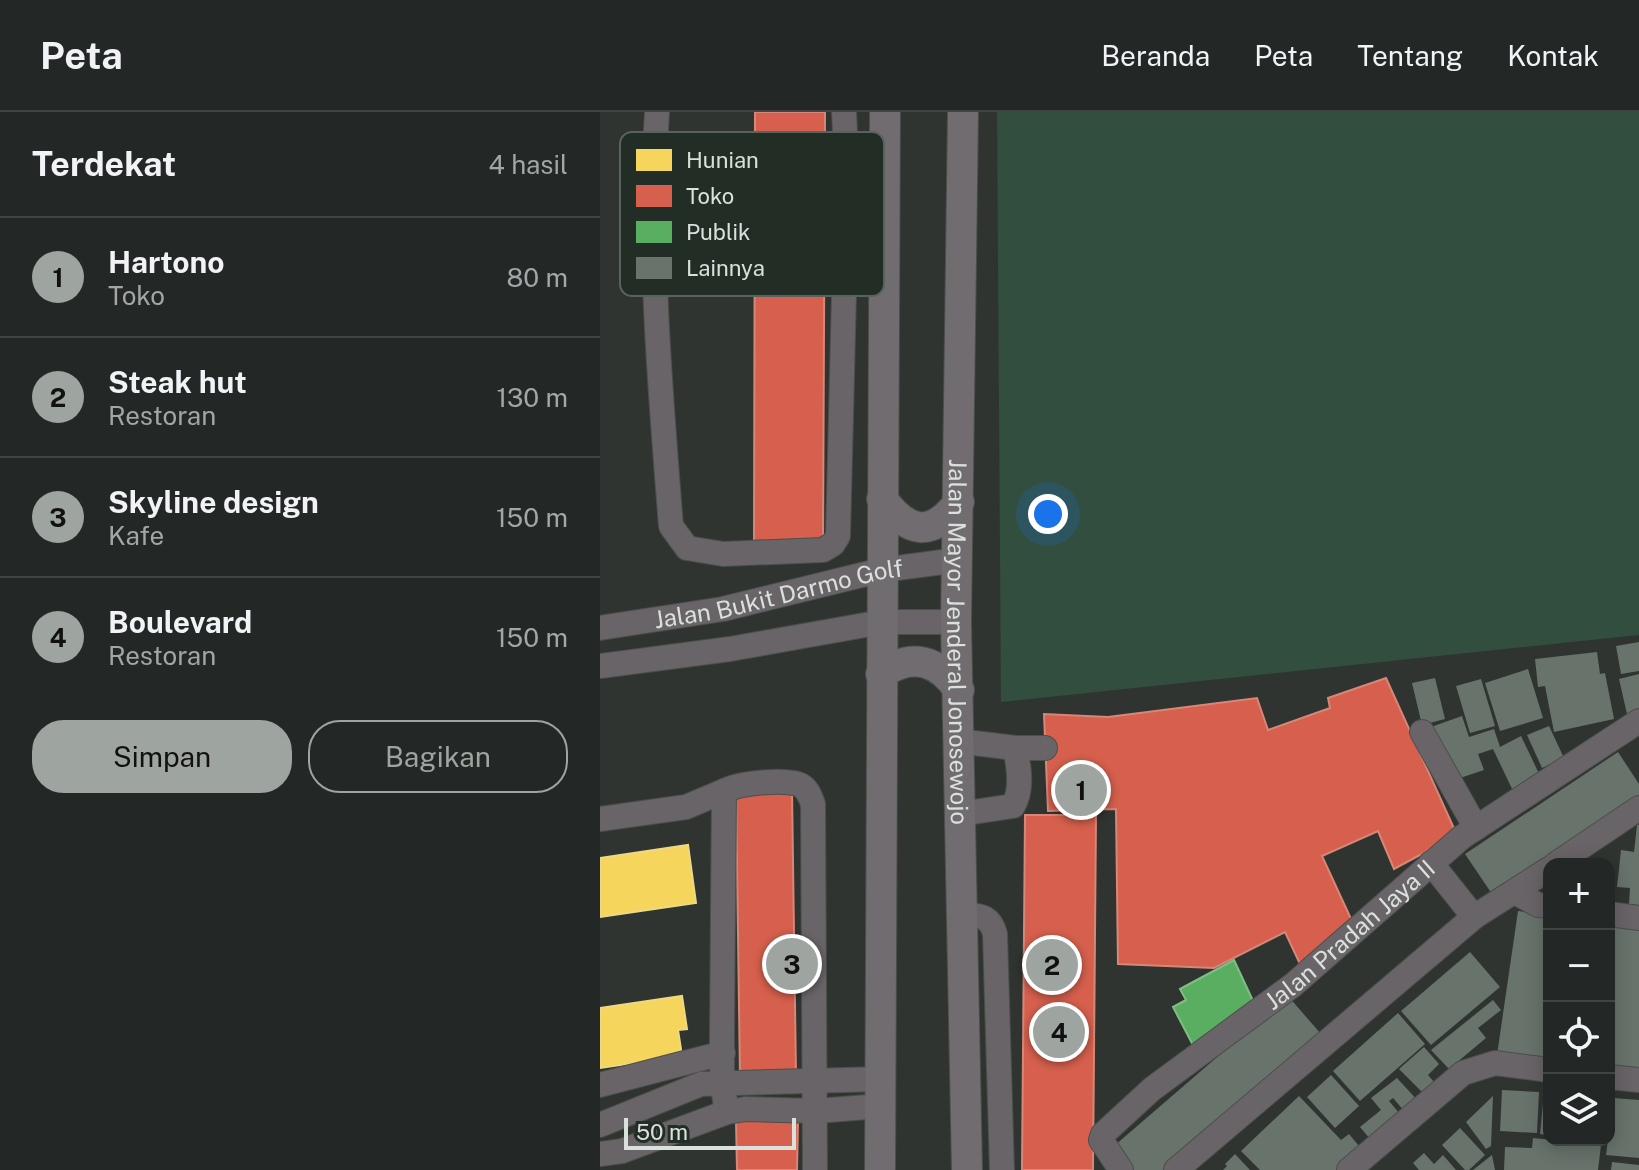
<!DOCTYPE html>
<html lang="id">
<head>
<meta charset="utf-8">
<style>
  :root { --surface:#232725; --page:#2b2f2d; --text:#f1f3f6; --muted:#a3a5a7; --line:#404442; --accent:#9ea4a0 }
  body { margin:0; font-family:"Public Sans",sans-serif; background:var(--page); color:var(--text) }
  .controls { position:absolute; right:24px; bottom:24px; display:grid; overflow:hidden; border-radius:16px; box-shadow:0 4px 20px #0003 }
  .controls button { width:72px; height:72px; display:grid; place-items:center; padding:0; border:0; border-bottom:2px solid var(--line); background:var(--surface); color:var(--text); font:40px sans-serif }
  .scale { position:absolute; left:24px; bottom:20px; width:172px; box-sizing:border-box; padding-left:8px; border:4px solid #dae1dc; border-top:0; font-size:22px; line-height:28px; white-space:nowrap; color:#dae1dc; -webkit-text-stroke:6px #222d26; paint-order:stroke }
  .you { position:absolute; left:448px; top:402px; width:28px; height:28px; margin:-20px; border:6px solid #fff; border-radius:50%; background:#1a73e8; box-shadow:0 0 0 12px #1a73e833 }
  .badge { display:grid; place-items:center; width:52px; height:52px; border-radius:50%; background:var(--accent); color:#111; font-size:26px; font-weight:700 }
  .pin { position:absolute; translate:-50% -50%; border:4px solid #fff; box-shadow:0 2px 8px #0006 }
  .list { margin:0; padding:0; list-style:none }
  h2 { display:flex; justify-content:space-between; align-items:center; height:104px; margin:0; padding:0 32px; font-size:34px }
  h2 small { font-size:26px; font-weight:400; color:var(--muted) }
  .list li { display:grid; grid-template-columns:52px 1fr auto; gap:24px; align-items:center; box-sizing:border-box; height:120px; padding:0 32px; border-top:2px solid var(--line) }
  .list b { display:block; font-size:30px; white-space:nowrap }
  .list p { margin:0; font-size:26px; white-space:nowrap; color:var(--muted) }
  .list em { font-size:26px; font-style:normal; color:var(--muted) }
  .actions { display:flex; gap:16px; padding:24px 32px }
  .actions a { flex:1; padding:18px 0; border:2px solid var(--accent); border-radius:32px; text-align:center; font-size:28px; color:var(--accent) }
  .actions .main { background:var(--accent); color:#111 }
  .icon { flex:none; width:44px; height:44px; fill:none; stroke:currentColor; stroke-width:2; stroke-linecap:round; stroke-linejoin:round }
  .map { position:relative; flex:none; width:1039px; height:1058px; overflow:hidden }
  header { display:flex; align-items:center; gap:48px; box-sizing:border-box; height:112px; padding:0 40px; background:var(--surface); border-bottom:2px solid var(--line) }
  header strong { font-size:38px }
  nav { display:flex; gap:44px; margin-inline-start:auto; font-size:28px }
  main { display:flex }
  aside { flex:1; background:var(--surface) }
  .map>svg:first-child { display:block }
  .green { fill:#324e3e }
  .homes { fill:#f6d55c; stroke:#eed982; stroke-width:2 }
  .shops { fill:#d6604d; stroke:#d78778; stroke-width:2 }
  .public { fill:#5aae61; stroke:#80bd86; stroke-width:2 }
  .building { fill:#68736c }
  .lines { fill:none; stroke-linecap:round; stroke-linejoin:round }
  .minor-casing { stroke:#4b4f4c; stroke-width:26 }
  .major-casing { stroke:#4b4f4c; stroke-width:32 }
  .minor { stroke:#686467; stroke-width:24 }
  .major { stroke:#716c70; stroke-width:30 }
  .labels { text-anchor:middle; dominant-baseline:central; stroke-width:8; stroke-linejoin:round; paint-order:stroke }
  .street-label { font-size:24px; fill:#dae1dc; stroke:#222d26 }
  .key { fill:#222d26; stroke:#59635d; stroke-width:2 }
  .key-label { font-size:22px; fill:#dae1dc }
</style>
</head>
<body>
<header>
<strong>Peta</strong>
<nav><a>Beranda</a><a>Peta</a><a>Tentang</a><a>Kontak</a></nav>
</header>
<main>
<aside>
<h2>Terdekat<small>4 hasil</small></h2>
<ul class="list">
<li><span class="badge">1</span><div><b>Hartono</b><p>Toko</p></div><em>80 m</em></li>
<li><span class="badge">2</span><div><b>Steak hut</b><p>Restoran</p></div><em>130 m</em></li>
<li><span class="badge">3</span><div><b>Skyline design</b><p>Kafe</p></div><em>150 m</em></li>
<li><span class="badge">4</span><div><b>Boulevard</b><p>Restoran</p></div><em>150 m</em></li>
</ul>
<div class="actions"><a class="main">Simpan</a><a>Bagikan</a></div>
</aside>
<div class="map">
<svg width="1039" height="1058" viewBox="0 0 1039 1058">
  <rect width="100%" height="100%" fill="#2f3431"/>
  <path class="green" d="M 397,0 L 1039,0 L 1039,523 L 401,590 Z"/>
  <g class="homes">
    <path d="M 88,733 L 96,791 L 0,805 L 0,746 Z"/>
    <path d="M 82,884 L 87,917 L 78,918 L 82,944 L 0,956 L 0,896 Z"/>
  </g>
  <g class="shops">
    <path d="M 155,0 L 225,0 L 223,434 L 154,434 Z"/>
    <path d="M 786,566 L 857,723 L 794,757 L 778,719 L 722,744 L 752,809 L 701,854 L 685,820 L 614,856 L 518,852 L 516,697 L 448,699 L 444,602 L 508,605 L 657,586 L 668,618 L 730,596 L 728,586 Z"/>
    <path d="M 192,679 L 196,964 L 140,965 L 136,680 Z"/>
    <path d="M 425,703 L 496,703 L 493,1058 L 422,1058 Z"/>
    <path d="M 136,1008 L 198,1008 L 197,1058 L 137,1058 Z"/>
  </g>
  <path class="public" d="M 634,848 L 654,891 L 595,937 L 573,895 L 586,888 L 580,877 Z"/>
  <g class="building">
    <path d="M 1039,530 L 1039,559 L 1021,562 L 1016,534 Z"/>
    <path d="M 997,540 L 1000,562 L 1005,561 L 1014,607 L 954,620 L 945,574 L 938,575 L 935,547 Z"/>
    <path d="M 928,557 L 943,606 L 900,619 L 885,571 Z"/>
    <path d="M 1039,562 L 1039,599 L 1027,602 L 1019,567 Z"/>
    <path d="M 835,566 L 845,607 L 822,613 L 812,571 Z"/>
    <path d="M 881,567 L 895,614 L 870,621 L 856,574 Z"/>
    <path d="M 862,604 L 869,625 L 894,617 L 900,635 L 921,624 L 943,670 L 915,683 L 893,637 L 878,642 L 884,658 L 851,669 L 831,615 Z"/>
    <path d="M 949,614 L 964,646 L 942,656 L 927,623 Z"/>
    <path d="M 1018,640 L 1039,672 L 1039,683 L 892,782 L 865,742 Z"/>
    <path d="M 1037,713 L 1039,713 L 1039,793 L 1029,792 L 1030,776 L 1017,775 L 1021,738 L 1034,740 Z"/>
    <path d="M 918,799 L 949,803 L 949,951 L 897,943 Z"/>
    <path d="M 1009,811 L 1039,815 L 1039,962 L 1009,959 Z"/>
    <path d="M 870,840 L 900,875 L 831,933 L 801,899 Z"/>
    <path d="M 688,884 L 721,922 L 563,1058 L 534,1058 L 514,1034 Z"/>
    <path d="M 893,888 L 901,898 L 878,916 L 886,926 L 849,957 L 831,938 Z"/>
    <path d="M 798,901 L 825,932 L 760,989 L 733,959 Z"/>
    <path d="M 824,935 L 839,952 L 828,963 L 840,977 L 829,987 L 799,957 Z"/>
    <path d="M 731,963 L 759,994 L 735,1016 L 707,985 Z"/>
    <path d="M 797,966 L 819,990 L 806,1001 L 793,986 L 789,989 L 805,1008 L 775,1033 L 760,1015 L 781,998 L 771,986 Z"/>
    <path d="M 902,978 L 939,980 L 937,1021 L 900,1019 Z"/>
    <path d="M 944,981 L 949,981 L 949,1023 L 940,1022 Z"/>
    <path d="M 699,984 L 741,1028 L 749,1022 L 764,1040 L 744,1058 L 660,1058 L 641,1039 Z"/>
    <path d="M 893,984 L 891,1034 L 886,1037 L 866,1010 Z"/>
    <path d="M 1013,986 L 1039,988 L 1039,1046 L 1006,1043 Z"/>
    <path d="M 860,1016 L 885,1043 L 869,1058 L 865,1058 L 842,1033 Z"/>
    <path d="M 933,1026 L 1001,1033 L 998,1058 L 904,1058 L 905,1035 L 932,1036 Z"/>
    <path d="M 824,1041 L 834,1052 L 843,1043 L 856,1058 L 819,1058 L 813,1051 Z"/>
    <path d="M 635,1042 L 650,1058 L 623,1058 L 627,1054 L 625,1052 Z"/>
    <path d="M 892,1043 L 895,1058 L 873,1058 Z"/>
    <path d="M 1012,1050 L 1039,1053 L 1039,1058 L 1011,1058 Z"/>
  </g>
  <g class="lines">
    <g class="minor-casing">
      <g id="minor">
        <path d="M 57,0 C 48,138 60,276 71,414 L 87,436 L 123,442 L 223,438 L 233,432 L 238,424 L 247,61 L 244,0"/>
        <path id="s1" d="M 0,516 L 123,497 L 282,458 L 358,448"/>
        <path d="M 0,554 L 130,537 L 282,510 L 356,510"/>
        <path d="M 822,620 L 876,716"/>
        <path d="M 358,629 L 415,636 L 445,636"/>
        <path d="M 124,679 C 139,671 181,667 198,672 C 207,675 210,684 213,692 L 215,1058"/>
        <path d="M 360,702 L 413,694 C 423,678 419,654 415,636"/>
        <path d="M 0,707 L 86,695 L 124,679 L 122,922 L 122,970 L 127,1000"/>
        <path d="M 831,751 L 874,805"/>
        <path d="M 956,752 L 1039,696"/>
        <path d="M 915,780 L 938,793 L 949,794"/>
        <path d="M 362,802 C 380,804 390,803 395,822 L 402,1058"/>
        <path d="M 1009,802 L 1039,806"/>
        <path d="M 1009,965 L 1039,968"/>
        <path d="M 0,973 L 123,941"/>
        <path d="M 0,1013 L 101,972 L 281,967"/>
        <path d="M 0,1042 L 22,1039 L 127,1000 L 145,997 L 216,999 L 281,994"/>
        <path id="s2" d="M 521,1058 L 501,1028 L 503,1022 L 552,977 L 693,873 L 862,725 L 1039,609"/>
        <path d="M 576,1058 L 874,805 L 949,757"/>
        <path d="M 749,1058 L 863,961 L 895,951 L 949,958"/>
      </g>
    </g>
    <g class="major-casing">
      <g id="major">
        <path id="s3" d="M 363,0 L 356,510 L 367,1058"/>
        <path d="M 282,387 C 308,421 331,427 359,390"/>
        <path d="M 281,562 C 312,540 338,548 359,578"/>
        <path d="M 280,1058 L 285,0"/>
      </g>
    </g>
    <use href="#minor" class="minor"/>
    <use href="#major" class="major"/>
  </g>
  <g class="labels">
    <g class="street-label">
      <text stroke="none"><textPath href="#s1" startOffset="182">Jalan Bukit Darmo Golf</textPath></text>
      <text stroke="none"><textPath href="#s3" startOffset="530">Jalan Mayor Jenderal Jonosewojo</textPath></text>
      <text stroke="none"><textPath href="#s2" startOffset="360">Jalan Pradah Jaya II</textPath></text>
    </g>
  </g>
  <rect x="20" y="20" width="264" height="164" rx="12" class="key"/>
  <rect x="36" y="37" width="36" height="22" fill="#f6d55c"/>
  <rect x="36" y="73" width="36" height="22" fill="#d6604d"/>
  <rect x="36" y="109" width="36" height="22" fill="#5aae61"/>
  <rect x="36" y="145" width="36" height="22" fill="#68736c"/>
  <g class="key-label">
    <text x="86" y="56">Hunian</text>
    <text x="86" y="92">Toko</text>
    <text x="86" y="128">Publik</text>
    <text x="86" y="164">Lainnya</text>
  </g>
</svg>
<div class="controls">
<button>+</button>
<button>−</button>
<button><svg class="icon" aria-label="locate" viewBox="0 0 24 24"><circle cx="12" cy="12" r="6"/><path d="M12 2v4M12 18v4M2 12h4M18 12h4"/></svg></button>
<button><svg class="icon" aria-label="layers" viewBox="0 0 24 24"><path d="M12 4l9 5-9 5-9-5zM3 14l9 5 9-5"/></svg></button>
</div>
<div class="scale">50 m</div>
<div class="you"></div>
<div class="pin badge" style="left:481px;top:678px">1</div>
<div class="pin badge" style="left:452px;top:853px">2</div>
<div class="pin badge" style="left:192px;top:852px">3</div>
<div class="pin badge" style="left:459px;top:920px">4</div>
</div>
</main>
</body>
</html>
